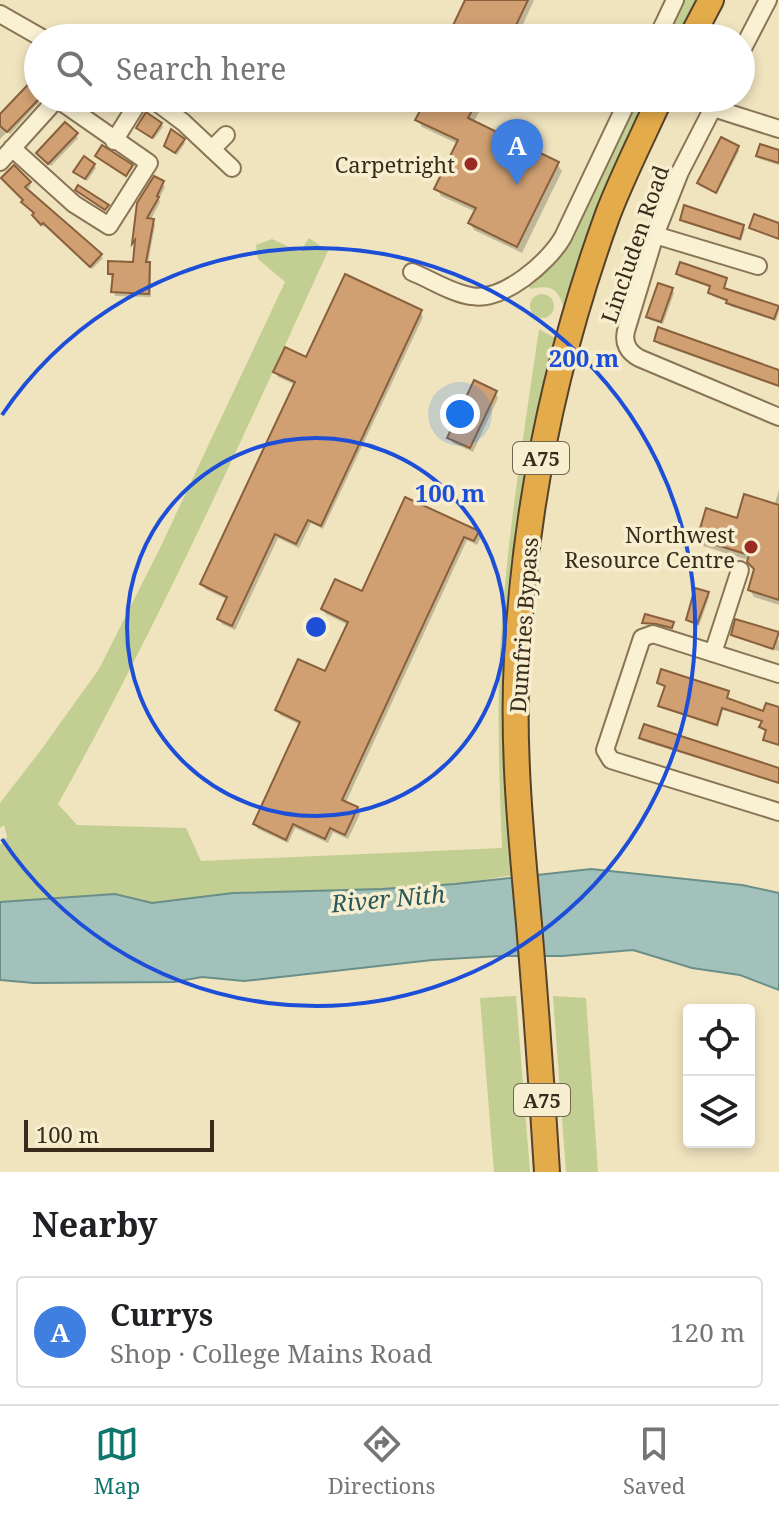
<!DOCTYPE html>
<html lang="en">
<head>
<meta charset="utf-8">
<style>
  :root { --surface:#fff; --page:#f6f6f6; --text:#202124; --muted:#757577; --line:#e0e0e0; --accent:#0f766e }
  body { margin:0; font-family:"Noto Serif",serif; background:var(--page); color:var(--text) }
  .controls { position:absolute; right:24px; bottom:24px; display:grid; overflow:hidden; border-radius:8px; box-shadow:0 4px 12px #0003 }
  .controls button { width:72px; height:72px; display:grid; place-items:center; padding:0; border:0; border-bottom:2px solid var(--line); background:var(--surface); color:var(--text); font:40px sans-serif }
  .scale { position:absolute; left:24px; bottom:20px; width:190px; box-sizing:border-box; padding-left:8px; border:4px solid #382b1c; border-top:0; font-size:22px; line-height:28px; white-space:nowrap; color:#382b1c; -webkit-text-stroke:6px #f7eecf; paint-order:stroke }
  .you { position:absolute; left:460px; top:414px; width:28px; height:28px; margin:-20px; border:6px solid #fff; border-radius:50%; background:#1a73e8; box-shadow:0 0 0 12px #1a73e833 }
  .badge { display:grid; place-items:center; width:52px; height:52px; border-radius:50%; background:var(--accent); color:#fff; font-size:26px; font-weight:700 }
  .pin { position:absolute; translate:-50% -66px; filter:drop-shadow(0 2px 4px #0008) }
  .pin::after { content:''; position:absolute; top:42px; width:28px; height:24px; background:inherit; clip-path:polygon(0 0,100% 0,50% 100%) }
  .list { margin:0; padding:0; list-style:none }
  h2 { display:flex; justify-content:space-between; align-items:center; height:104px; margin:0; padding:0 32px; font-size:34px }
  h2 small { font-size:26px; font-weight:400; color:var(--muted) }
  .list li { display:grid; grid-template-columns:52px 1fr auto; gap:24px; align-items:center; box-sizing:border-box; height:112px; margin:0 16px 16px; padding:0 16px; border:2px solid var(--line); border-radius:8px }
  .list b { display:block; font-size:30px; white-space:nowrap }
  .list p { margin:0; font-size:26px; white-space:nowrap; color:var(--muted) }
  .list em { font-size:26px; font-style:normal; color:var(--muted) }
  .icon { flex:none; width:44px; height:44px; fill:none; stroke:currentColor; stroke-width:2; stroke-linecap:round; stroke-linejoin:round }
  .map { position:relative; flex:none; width:779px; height:1172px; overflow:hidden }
  .search { position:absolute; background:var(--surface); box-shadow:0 4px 12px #0003; left:24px; right:24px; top:24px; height:88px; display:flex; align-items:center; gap:20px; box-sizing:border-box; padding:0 28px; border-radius:44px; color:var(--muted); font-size:30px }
  .sheet { height:232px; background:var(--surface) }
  nav { display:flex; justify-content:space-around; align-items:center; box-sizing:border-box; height:112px; border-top:2px solid var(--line); background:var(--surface); font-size:22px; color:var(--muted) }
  nav a { display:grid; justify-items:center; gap:4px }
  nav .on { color:var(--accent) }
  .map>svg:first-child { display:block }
  .green { fill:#c3ce92 }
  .water { fill:#a2c1ba; stroke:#698f88; stroke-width:2 }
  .shadow { fill:#0003 }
  .building { fill:#d0a073; stroke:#89603b; stroke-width:2 }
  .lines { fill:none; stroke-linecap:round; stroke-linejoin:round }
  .minor-casing { stroke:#897556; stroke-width:20 }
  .highway-casing { stroke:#56422b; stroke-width:28 }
  .minor { stroke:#faf1d2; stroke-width:16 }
  .highway { stroke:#e4ab4b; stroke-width:24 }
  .ring { fill:none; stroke:#1d4ed8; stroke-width:4 }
  .poi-dot { fill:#9a2b24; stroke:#f7eecf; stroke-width:3 }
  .labels { text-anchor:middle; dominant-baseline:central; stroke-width:7; stroke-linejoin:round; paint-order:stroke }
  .shield { fill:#f7eecf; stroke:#716652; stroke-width:2 }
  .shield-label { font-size:20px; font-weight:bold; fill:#382b1c }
  .poi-label { font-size:22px; fill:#382b1c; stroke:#f7eecf; text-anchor:end }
  .street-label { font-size:22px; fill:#382b1c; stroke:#f7eecf }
  .water-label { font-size:24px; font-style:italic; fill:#2a5858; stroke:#f7eecf }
  .centre { fill:#1d4ed8; stroke:#f7eecf; stroke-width:4 }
  .ring-label { font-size:24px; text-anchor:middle; font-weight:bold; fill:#1d4ed8; stroke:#f7eecf; stroke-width:7; stroke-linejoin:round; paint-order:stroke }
</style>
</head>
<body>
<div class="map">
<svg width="779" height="1172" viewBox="0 0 779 1172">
  <rect width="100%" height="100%" fill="#f0e4bf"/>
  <g class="green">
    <path d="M 685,0 L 698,0 L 677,38 L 666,38 Z"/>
    <path d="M 637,98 L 647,98 L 596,213 L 564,309 C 559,289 551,284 531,289 L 528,286 L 556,263 L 575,233 Z"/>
    <path d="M 309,238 L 328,251 C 243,438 158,625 58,804 L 77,825 L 186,828 L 201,861 L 502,848 C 499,773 496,696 502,621 C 509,524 525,426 539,329 L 555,338 L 542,394 L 531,464 L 515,875 L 455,884 L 382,889 L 233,893 L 151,903 L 115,894 L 0,902 L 0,845 L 7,837 L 4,825 L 0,828 L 0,803 L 41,750 L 99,669 L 160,548 L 285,282 L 258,259 L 256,245 L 272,239 L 300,252 Z"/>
    <circle cx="542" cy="306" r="12"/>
    <path d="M 516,996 L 530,1172 L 494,1172 L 480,998 Z"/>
    <path d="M 553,996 L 586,998 L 598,1172 L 566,1172 Z"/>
  </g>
  <path class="water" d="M 591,869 L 742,885 L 779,893 L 779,990 L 740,975 L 692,968 L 633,950 L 562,956 L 499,956 L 432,960 L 244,981 L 202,977 L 174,982 L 34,983 L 0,980 L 0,902 L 115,894 L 152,903 L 233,893 L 382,889 L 455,884 Z"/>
  <g class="shadow">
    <path d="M 467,0 L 534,0 L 517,38 L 449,38 Z"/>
    <path d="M 107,32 L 117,38 L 104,38 Z"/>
    <path d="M 38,87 L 38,98 L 43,98 L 10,134 L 7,132 L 0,139 L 0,115 Z"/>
    <path d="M 91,98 L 115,98 L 105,109 Z"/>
    <path d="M 429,98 L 487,98 L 473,123 L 557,164 L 562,171 L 522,253 L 474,230 L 470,223 L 476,212 L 441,196 L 437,189 L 458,144 L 422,127 L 418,120 Z"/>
    <path d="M 161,124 L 163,127 L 154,139 L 138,128 Z"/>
    <path d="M 76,135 L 78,138 L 51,166 L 40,156 Z"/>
    <path d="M 183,140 L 185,143 L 177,155 L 168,149 Z"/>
    <path d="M 737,148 L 739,151 L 717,194 L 701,186 L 700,183 Z"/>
    <path d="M 779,152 L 779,165 L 760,159 L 758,156 Z"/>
    <path d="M 94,165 L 96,168 L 87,181 L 75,172 Z"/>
    <path d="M 6,181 L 29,183 L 31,186 L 26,191 L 103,258 L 92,269 L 46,224 L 44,227 L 25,201 Z"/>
    <path d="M 162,183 L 165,187 L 159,199 L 160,202 L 150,221 L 155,225 L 148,263 L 151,268 L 151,297 L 115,296 L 110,274 L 134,264 L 138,204 Z"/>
    <path d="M 682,219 L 743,226 L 745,229 L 741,241 L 684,222 Z"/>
    <path d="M 678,274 L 726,279 L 725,290 L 777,307 L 779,311 L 776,321 L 730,306 L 728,302 L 712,296 L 712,288 L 680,277 Z"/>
    <path d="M 672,290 L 674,293 L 663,324 L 650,320 L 649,317 Z"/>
    <path d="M 420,311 L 423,317 L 323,529 L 311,523 L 299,548 L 278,538 L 235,630 L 222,624 L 219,619 L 228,600 L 205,589 L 202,584 L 296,385 L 278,377 L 275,372 Z"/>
    <path d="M 656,341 L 779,372 L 779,387 L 658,344 Z"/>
    <path d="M 495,392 L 498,398 L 473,452 L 453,443 L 450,438 Z"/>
    <path d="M 779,490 L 779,605 L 754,597 L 750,590 L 756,571 L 748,560 L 703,546 L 699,539 L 774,506 Z"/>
    <path d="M 406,499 L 478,532 L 481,537 L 477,545 L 467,540 L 345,804 L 357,809 L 360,814 L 348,839 L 333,832 L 328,843 L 295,828 L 288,843 L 258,829 L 255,824 L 301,725 L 280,715 L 277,710 L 326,674 L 348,625 L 326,614 L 323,609 L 363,594 Z"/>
    <path d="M 708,594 L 709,597 L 699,626 L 689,622 L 688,619 Z"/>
    <path d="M 733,634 L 778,634 L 779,651 L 734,637 Z"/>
    <path d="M 659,683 L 728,693 L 727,700 L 764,713 L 779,709 L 779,742 L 763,730 L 763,722 L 723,710 L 718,727 L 662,708 L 661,706 L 667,687 Z"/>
    <path d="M 641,738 L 779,769 L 779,784 L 643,741 Z"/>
  </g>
  <g class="building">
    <path d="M 465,0 L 528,0 L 510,38 L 447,38 Z"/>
    <path d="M 38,74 L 38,100 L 7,132 L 0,126 L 0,114 Z"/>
    <path d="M 427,98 L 479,98 L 468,118 L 559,162 L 517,247 L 468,223 L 476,208 L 434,189 L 458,140 L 415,120 Z"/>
    <path d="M 146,112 L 162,123 L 152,138 L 136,128 Z"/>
    <path d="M 65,122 L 78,133 L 48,164 L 36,153 Z"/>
    <path d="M 171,129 L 185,139 L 175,153 L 164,146 Z"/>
    <path d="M 721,137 L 739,146 L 716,193 L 697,183 Z"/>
    <path d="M 760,144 L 779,150 L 779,163 L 756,156 Z"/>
    <path d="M 102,145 L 133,165 L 126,176 L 95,156 Z"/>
    <path d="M 84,156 L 95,164 L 85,179 L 73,172 Z"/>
    <path d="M 14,165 L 31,182 L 25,187 L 102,254 L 90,267 L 43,223 L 41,225 L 32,215 L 34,213 L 21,202 L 23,200 L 1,178 Z"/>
    <path d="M 154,176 L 164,181 L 157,196 L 159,197 L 147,218 L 154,219 L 146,262 L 150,262 L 149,294 L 111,292 L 113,274 L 108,274 L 108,261 L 133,262 L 135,240 L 132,244 L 137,203 Z"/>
    <path d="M 78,185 L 109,205 L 105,210 L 75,190 Z"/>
    <path d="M 684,205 L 744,225 L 740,239 L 680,220 Z"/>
    <path d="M 754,214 L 779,223 L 779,239 L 749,228 Z"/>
    <path d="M 680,262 L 727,278 L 724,288 L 779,306 L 774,319 L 726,303 L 727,300 L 708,293 L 710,286 L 676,274 Z"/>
    <path d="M 345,274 L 422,310 L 321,526 L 308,520 L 296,544 L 275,534 L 232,626 L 217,619 L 227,597 L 200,584 L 295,382 L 273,372 L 285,347 L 306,357 Z"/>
    <path d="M 658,283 L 673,288 L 661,322 L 646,317 Z"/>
    <path d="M 658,327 L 779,370 L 779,386 L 654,341 Z"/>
    <path d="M 474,380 L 497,391 L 470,448 L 447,438 Z"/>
    <path d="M 744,494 L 779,505 L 779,600 L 748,590 L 754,569 L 747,562 L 749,555 L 697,539 L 706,508 L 737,518 Z"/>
    <path d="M 405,497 L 479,531 L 474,541 L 464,537 L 342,800 L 358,807 L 345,835 L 330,828 L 325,839 L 293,824 L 286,840 L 253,824 L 300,722 L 275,710 L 298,659 L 325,671 L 348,622 L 321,609 L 335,579 L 362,591 Z"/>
    <path d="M 695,588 L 709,592 L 697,624 L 686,620 Z"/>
    <path d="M 645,614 L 674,622 L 672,628 L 656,624 L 642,623 Z"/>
    <path d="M 735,619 L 779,632 L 773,649 L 731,635 Z"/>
    <path d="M 661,669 L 729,691 L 727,698 L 763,711 L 766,703 L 779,707 L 779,745 L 763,740 L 766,730 L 759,727 L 762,721 L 722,708 L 717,725 L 658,706 L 665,686 L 657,683 Z"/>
    <path d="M 644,724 L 779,768 L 779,783 L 639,738 Z"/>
  </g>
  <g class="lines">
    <g class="minor-casing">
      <g id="minor">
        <path d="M 0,14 L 42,38"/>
        <path d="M 657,38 L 675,0"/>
        <path d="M 741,52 L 768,0"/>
        <path d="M 151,98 L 183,122 L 232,168"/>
        <path d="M 718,98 L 680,172 L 655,235 L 626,331 C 623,343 628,352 639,358 L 779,417"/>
        <path d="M 713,108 L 779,129"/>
        <path d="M 114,141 L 141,98"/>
        <path d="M 212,149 L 226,135"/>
        <path d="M 0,162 L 55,101 L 60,101 L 149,163 L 109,226 L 74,204 L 12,148"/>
        <path d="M 655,235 L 758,266"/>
        <path d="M 412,272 C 430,279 451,293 471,296 C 503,302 549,262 563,237 L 629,98"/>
        <path d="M 713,653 L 740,570"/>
        <path d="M 779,674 L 653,634 L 642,638 L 605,750 L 611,760 L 779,812"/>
      </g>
    </g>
    <g class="highway-casing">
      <g id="highway">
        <path d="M 691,38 L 711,0"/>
        <path d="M 547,1172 C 542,1089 536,1007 529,924 C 521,836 512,746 517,658 C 525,506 556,357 608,214 C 623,175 643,136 660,98"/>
      </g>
    </g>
    <use href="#minor" class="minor"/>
    <use href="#highway" class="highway"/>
  </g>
  <g class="ring">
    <circle cx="316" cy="627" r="189"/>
    <path d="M2 415A379 379 0 1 1 2 839"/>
  </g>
  <g class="poi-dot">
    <circle cx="471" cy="164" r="8"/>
    <circle cx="751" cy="547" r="8"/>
  </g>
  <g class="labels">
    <g class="shield">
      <rect x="513" y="442" width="56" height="32" rx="6"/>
      <rect x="514" y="1084" width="56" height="32" rx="6"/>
    </g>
    <g class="shield-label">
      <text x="541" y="458">A75</text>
      <text x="542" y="1100">A75</text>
    </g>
    <g class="poi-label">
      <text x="455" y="164">Carpetright</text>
      <text x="735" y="534">Northwest<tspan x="735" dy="25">Resource Centre</tspan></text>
    </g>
    <g class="street-label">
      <text transform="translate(634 244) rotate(-71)">Lincluden Road</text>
      <text transform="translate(523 625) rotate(-86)">Dumfries Bypass</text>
    </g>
    <g class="water-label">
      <text transform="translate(388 898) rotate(-5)">River Nith</text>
    </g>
  </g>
  <circle cx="316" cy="627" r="12" class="centre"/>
  <g class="ring-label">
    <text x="584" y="367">200 m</text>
    <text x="450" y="502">100 m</text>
  </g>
</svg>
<div class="controls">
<button><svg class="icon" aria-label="locate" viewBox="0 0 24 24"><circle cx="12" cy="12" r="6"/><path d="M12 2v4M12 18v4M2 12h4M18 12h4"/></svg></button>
<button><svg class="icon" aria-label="layers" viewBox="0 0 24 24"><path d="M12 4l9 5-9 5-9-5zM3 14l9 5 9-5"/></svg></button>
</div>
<div class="scale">100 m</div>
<div class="you"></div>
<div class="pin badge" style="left:517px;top:185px;background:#3f7fe0">A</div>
<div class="search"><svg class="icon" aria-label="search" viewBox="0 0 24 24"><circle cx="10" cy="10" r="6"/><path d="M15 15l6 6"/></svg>Search here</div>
</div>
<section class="sheet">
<h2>Nearby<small></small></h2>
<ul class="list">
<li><span class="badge" style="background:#3f7fe0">A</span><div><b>Currys</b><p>Shop · College Mains Road</p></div><em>120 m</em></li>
</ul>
</section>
<nav>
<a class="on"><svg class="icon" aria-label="map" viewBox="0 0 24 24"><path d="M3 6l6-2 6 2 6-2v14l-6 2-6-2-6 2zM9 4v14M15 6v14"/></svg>Map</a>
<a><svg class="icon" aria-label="directions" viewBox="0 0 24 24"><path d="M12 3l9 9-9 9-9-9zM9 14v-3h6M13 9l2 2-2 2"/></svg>Directions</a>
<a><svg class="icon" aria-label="saved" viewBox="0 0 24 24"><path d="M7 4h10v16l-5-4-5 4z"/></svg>Saved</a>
</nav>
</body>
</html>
